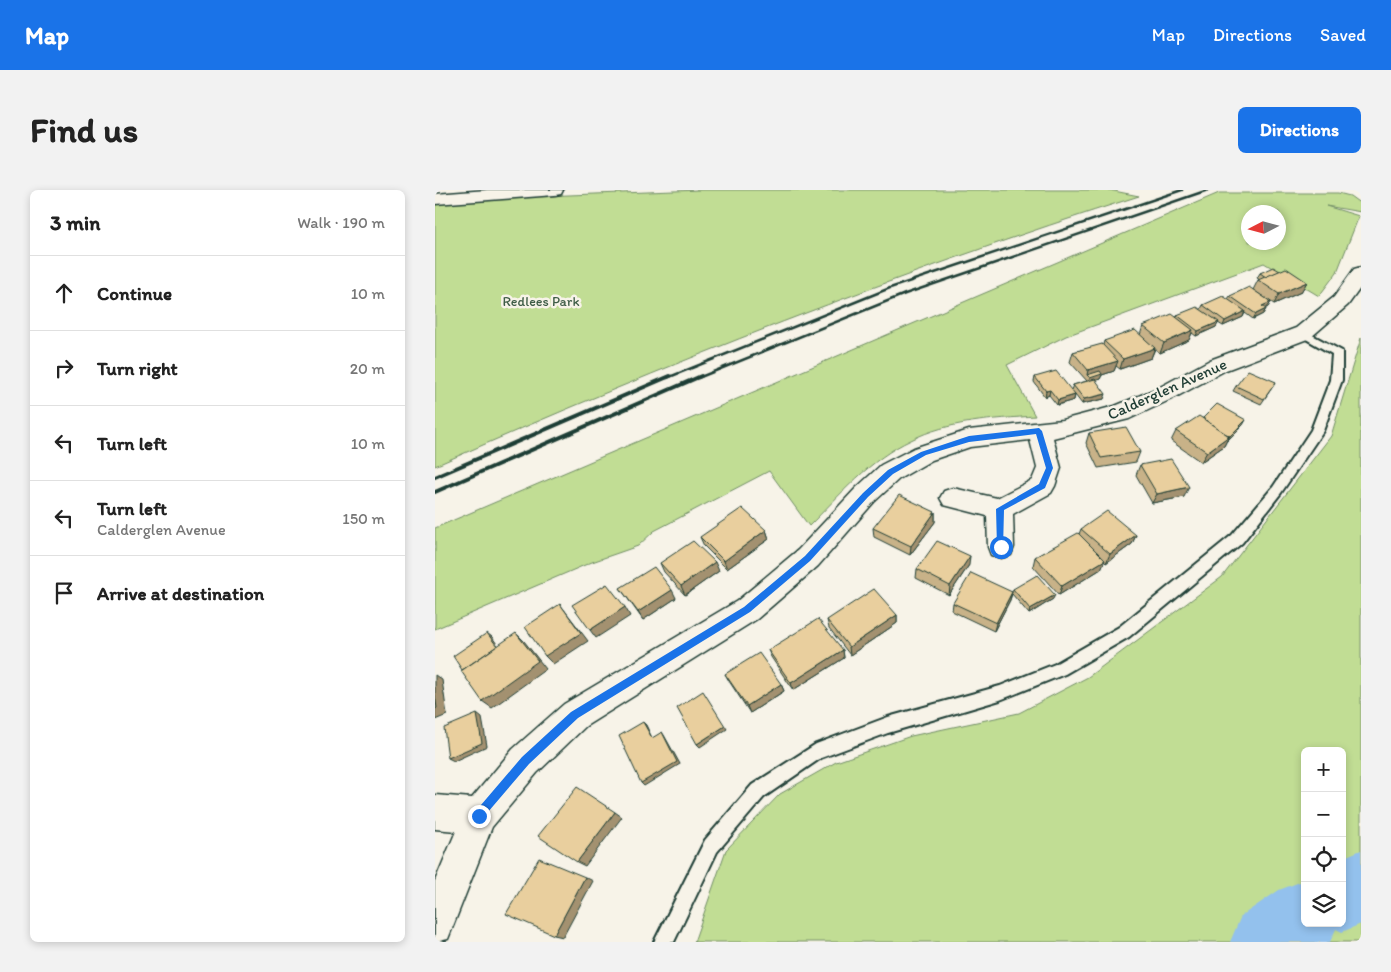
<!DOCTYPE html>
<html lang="en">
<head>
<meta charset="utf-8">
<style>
  :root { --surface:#fff; --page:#f2f2f2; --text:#222; --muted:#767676; --line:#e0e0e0; --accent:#1a73e8 }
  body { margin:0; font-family:Itim,sans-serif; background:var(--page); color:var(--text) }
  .controls { position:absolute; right:15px; bottom:15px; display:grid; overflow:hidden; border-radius:8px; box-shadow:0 2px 8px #0003 }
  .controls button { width:45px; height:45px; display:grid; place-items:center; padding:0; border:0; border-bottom:1px solid var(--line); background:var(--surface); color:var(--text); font:25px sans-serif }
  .compass { position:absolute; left:806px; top:15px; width:45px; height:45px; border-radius:50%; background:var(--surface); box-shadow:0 2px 8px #0003; rotate:264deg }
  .stop { position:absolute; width:15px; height:15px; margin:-11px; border:4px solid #1a73e8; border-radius:50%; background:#fff }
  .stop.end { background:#1a73e8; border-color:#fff; box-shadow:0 1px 5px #0008 }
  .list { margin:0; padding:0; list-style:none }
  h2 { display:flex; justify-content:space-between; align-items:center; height:65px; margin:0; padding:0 20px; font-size:21px }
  h2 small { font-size:16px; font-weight:400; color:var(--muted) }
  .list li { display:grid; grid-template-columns:32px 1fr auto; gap:15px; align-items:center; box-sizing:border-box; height:75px; padding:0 20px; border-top:1px solid var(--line) }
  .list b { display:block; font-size:19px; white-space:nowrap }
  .list p { margin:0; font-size:16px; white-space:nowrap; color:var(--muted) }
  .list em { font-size:16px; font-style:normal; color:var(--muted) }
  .icon { flex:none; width:28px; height:28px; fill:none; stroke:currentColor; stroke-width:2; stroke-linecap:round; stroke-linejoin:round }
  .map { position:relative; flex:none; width:926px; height:752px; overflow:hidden; border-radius:8px }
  header { display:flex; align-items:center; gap:30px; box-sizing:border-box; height:70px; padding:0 25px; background:var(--accent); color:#fff }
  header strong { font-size:24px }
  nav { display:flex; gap:28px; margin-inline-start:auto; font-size:18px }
  .intro { display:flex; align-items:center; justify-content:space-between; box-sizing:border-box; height:120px; padding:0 30px }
  h1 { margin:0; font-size:35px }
  .button { padding:12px 22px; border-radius:8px; background:var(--accent); color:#fff; font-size:18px; font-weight:700 }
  main { display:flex; gap:30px; padding:0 30px }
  aside { flex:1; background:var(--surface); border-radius:8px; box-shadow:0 2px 8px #0003 }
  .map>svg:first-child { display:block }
  .green { fill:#c1dd94; stroke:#708d64; fill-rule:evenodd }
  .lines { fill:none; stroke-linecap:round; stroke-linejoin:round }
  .river { fill:#93c1ed; fill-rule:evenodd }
  .lane-casing { stroke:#1f3d34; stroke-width:4 }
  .street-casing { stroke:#1f3d34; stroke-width:3 }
  .secondary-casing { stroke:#1f3d34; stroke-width:3 }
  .lane { fill:#f7f3e8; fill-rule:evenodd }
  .street { fill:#f7f3e8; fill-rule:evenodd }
  .secondary { fill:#f7f3e8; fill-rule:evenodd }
  .rail-far1 { stroke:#1f3d34; stroke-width:2.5 }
  .rail { stroke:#1f3d34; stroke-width:4 }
  .wall { fill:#c8b288; stroke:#1f3d34 }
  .shaded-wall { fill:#a3916f; stroke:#1f3d34 }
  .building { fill:#e9cf9e; stroke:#1f3d34 }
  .route { fill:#1a73e8 }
  .labels { text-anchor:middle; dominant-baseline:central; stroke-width:5; stroke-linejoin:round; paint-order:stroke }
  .far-park-label { font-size:14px; fill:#3f5d47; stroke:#f7f3e8 }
  .street-label { font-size:16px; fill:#1f3d34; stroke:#f7f3e8 }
</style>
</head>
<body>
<header>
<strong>Map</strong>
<nav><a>Map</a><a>Directions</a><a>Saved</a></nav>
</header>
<div class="intro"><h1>Find us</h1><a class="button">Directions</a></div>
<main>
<aside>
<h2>3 min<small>Walk · 190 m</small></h2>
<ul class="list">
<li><svg class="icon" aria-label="ahead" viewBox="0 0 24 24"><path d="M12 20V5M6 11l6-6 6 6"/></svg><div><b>Continue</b></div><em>10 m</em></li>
<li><svg class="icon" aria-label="right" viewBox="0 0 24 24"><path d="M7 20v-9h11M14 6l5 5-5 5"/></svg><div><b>Turn right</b></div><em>20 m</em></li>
<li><svg class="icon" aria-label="left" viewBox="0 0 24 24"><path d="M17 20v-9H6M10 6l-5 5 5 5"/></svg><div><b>Turn left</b></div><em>10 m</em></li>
<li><svg class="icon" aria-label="left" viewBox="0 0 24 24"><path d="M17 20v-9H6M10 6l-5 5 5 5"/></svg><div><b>Turn left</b><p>Calderglen Avenue</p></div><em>150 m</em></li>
<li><svg class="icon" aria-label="arrive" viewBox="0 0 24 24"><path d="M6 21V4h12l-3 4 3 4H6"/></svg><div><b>Arrive at destination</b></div></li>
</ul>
</aside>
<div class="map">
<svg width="926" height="752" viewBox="0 0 926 752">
  <rect width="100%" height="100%" fill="#f7f3e8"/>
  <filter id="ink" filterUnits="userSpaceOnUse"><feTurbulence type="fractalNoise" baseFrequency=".02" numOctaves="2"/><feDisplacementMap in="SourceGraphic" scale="10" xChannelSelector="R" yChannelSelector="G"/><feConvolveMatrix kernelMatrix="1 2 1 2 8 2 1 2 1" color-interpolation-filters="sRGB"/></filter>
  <g filter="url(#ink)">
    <g class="green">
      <path d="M 265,0 L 674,0 L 704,6 C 465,82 229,175 0,276 L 0,13 L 108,6 Z"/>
      <path d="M 784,3 L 903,3 L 915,6 L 926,14 L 926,22 L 891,16 L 924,26 L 902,82 L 884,106 L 829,73 L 631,146 L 572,175 L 600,226 C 559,229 513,231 476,250 C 435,269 405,305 374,336 L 334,281 L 219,341 L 203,356 L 157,372 L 0,439 L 0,338 ZM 814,22 L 844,22 L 844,52 L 814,52 Z"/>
      <path d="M 926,148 L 926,752 L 259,752 L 291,660 L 345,604 L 401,572 L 476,546 L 584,523 L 653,487 L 787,387 L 896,246 ZM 870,561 L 907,561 L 907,733 L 870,733 Z"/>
    </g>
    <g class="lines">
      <path class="river" d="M 926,660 L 926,734 L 907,742 L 901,739 L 895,752 L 795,752 L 806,726 L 844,700 L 870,690 L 870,733 L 907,733 L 907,668 Z"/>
      <g class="lane-casing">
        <path id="lane" d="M 868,140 L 907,161 L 907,190 L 888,241 L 846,303 L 807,353 L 694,447 L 630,484 L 565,510 L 453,543 L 386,568 L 329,607 L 282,662 L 239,752 L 219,752 L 270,650 L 317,595 L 381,554 L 453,527 L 565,496 L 620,474 L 684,437 L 797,345 L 838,297 L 876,240 L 895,190 L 897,164 L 864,145 L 864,141 Z"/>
      </g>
      <g class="street-casing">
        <path id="street" d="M 926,77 L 926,97 L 913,115 L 875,148 L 791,180 L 741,207 L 694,229 L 618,248 L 626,278 L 620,296 L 616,303 L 578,324 L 579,357 L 576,365 L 566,368 L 556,365 L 553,357 L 552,326 L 509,315 L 505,308 L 509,301 L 518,298 L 562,308 L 597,290 L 602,278 L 595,250 L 535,257 L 497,270 L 464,289 L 439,312 L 383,376 L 322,429 L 151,536 L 102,583 L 57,637 L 13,749 L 0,752 L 0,691 L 21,641 L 0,639 L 0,605 L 37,608 L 78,559 L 129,514 L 302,411 L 363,360 L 421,298 L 446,275 L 479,258 L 534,240 L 627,230 L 680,216 L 725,197 L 775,170 L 861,138 L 899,107 L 919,79 Z"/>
      </g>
      <g class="secondary-casing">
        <path id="secondary" d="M 52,0 L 128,0 L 126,4 L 120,5 L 0,14 L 0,4 Z"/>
      </g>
      <use href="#lane" class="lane"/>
      <use href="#street" class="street"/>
      <use href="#secondary" class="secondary"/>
      <g class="rail-far1">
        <path d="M 232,188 L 455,98 L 747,0"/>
        <path d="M 263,188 L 470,104 L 773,0"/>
      </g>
      <g class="rail">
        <path d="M 0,287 L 235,186"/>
        <path d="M 0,302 L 266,186"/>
      </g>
    </g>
    <g class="wall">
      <path d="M 845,81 L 872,92 L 866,102 L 839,114 L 818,100 L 823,90 L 825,90 L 822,88 L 825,83 Z"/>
      <path d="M 795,106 L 836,112 L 833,117 L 830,119 L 831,119 L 828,124 L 818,129 L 810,123 L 808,127 L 788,136 L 783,133 L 781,137 L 761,146 L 757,143 L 754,150 L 725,163 L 720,159 L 716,168 L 685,179 L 681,176 L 679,181 L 667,185 L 665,189 L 661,191 L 669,209 L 647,214 L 640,205 L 639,210 L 622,215 L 614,205 L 610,207 L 599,192 L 600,187 L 636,200 L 638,195 L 652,191 L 635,172 L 638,162 L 668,155 L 669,151 L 705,145 L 708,136 L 741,127 L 742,125 L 766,119 L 768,115 L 793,109 Z"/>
      <path d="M 841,192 L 826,214 L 798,201 L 801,196 Z"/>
      <path d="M 768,228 L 808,235 L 792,251 L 792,250 L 789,256 L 766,272 L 736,251 L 741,241 Z"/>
      <path d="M 654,243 L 705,262 L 701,272 L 663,278 L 651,253 Z"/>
      <path d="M 705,275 L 749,307 L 717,313 L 701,285 Z"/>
      <path d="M 500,322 L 500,332 L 475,365 L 439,347 L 438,338 Z"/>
      <path d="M 646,339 L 701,345 L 697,354 L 671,373 L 669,371 L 666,379 L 624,405 L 598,376 L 600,367 L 644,344 Z"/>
      <path d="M 331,340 L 334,349 L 292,379 L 269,356 L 265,347 Z"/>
      <path d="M 225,373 L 284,381 L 250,405 L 229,382 Z"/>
      <path d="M 534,375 L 514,405 L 481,388 L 482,379 Z"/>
      <path d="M 185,398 L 241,408 L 208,430 Z"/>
      <path d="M 578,399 L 618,409 L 594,424 L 577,404 L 575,410 L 559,441 L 517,421 L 518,413 L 577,402 Z"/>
      <path d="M 462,425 L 462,433 L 415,465 L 394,438 L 392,430 Z"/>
      <path d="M 333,460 L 408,460 L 409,468 L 358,500 L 336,467 Z"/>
      <path d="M 290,484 L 346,494 L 349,501 L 315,523 L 294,491 Z"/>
    </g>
    <g class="shaded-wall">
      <path d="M 872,92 L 866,102 L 839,114 L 844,104 Z"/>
      <path d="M 836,112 L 833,117 L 824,121 L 827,116 Z"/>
      <path d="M 831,119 L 828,124 L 818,129 L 821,124 Z"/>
      <path d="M 810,121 L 808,127 L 788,136 L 790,131 Z"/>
      <path d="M 784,132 L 781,137 L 761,146 L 763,141 Z"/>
      <path d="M 758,140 L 754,150 L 725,163 L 729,153 Z"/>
      <path d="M 720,158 L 716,168 L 685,179 L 688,169 Z"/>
      <path d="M 683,171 L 679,181 L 667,185 L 665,189 L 653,193 L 655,188 L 652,185 L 653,180 Z"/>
      <path d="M 615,200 L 614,205 L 610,207 L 611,201 Z"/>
      <path d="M 671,204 L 669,209 L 647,214 L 649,209 Z"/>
      <path d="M 640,205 L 639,210 L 622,215 L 623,210 Z"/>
      <path d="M 811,230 L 808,235 L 792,251 L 795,246 Z"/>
      <path d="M 794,246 L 789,256 L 766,272 L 772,262 Z"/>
      <path d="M 754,297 L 749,307 L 717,313 L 722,304 Z"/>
      <path d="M 500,322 L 500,332 L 475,365 L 476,356 Z"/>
      <path d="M 331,340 L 334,349 L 292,379 L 289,371 Z"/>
      <path d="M 701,345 L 697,354 L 671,373 L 675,364 Z"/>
      <path d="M 535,366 L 534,375 L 514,405 L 515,396 Z"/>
      <path d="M 670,370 L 666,379 L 624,405 L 627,396 Z"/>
      <path d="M 280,372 L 284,381 L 250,405 L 246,396 Z"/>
      <path d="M 237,400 L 241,408 L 208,430 L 203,422 Z"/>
      <path d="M 577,402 L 575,410 L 559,441 L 561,433 Z"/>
      <path d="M 620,405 L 618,409 L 594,424 L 595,419 Z"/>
      <path d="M 125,414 L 153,451 L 118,474 L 110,466 Z"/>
      <path d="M 190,417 L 195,426 L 161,448 L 155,440 Z"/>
      <path d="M 462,425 L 462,433 L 415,465 L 414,457 Z"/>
      <path d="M 52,443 L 57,447 L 69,464 L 30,484 Z"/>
      <path d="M 81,443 L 89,451 L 111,479 L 57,518 L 47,511 Z"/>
      <path d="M 408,460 L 409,468 L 358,500 L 356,493 Z"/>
      <path d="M 0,485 L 7,490 L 12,525 L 0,530 Z"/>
      <path d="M 346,494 L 349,501 L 315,523 L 312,516 Z"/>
      <path d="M 42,524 L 47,528 L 52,556 L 19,571 L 13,568 Z"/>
      <path d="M 208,532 L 211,535 L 219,552 L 217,548 Z"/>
      <path d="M 290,536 L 292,539 L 265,557 L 262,554 Z"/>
      <path d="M 227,542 L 229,545 L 245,574 L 209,596 L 206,593 Z"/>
      <path d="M 180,622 L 187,627 L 150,676 L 142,672 Z"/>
      <path d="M 150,687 L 158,691 L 128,747 L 119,745 Z"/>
    </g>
    <g class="building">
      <path d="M 838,77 L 845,81 L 831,87 L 825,83 Z"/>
      <path d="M 851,78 L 872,92 L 844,104 L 823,90 Z"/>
      <path d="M 814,97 L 836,112 L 827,116 L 831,119 L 821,124 L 795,106 Z"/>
      <path d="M 788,106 L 810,121 L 790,131 L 768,115 Z"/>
      <path d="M 762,117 L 784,132 L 763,141 L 742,125 Z"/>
      <path d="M 737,124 L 758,140 L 729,153 L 708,136 Z"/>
      <path d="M 700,140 L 720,158 L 688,169 L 669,151 Z"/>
      <path d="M 667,154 L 683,171 L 653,180 L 638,162 Z"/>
      <path d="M 813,180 L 841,192 L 829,209 L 801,196 Z"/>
      <path d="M 621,181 L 640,205 L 623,210 L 615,200 L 611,201 L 600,187 Z"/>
      <path d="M 665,181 L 667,184 L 655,188 L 652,185 Z"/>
      <path d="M 660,189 L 671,204 L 649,209 L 638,195 Z"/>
      <path d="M 782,214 L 811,230 L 795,246 L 786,241 L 768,228 Z"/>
      <path d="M 764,226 L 794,246 L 772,262 L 741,241 Z"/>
      <path d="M 691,237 L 705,262 L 666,268 L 654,243 Z"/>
      <path d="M 736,269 L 754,297 L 722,304 L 705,275 Z"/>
      <path d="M 464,305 L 500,322 L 476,356 L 438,338 Z"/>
      <path d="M 307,318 L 331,340 L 289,371 L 265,347 Z"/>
      <path d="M 672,321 L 701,345 L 675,364 L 646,339 Z"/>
      <path d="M 643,343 L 670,370 L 627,396 L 600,367 Z"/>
      <path d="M 258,351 L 280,372 L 246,396 L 225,373 Z"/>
      <path d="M 502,351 L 535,366 L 515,396 L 482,379 Z"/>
      <path d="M 219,377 L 237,400 L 203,422 L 185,398 Z"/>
      <path d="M 536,383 L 577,402 L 561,433 L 518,413 Z"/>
      <path d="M 602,385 L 620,405 L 595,419 L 578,399 Z"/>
      <path d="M 172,394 L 190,417 L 155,440 L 137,415 Z"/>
      <path d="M 439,399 L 462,425 L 414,457 L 392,430 Z"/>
      <path d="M 125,414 L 146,443 L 110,466 L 90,437 Z"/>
      <path d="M 383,429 L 408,460 L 356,493 L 333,460 Z"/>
      <path d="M 52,443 L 62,456 L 27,480 L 18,466 Z"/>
      <path d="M 81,443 L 103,471 L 47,511 L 26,481 Z"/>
      <path d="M 324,463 L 346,494 L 312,516 L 290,484 Z"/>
      <path d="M 268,501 L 290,536 L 262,554 L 242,518 Z"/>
      <path d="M 0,505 L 2,518 L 0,519 Z"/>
      <path d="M 42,524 L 47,553 L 13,568 L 9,538 Z"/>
      <path d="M 208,532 L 217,548 L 227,542 L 242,572 L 206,593 L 184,546 Z"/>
      <path d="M 142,597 L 180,622 L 142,672 L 103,646 Z"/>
      <path d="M 104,668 L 150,687 L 119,745 L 71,724 Z"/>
    </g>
  </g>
  <path class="route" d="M 604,238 L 607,241 L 618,278 L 610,298 L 569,320 L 568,359 L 563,359 L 562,357 L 561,319 L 604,294 L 611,278 L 601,244 L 534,252 L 491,265 L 458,284 L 433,307 L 375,371 L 315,422 L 143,528 L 94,574 L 47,629 L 40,629 L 40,622 L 87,567 L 136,522 L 309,417 L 370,366 L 428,303 L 453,280 L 486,262 L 534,246 Z"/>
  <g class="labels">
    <g class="far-park-label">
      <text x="106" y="111">Redlees Park</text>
    </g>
    <g class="street-label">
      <text transform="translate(732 199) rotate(-24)">Calderglen Avenue</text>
    </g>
  </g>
</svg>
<div class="controls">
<button>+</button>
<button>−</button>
<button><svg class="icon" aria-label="locate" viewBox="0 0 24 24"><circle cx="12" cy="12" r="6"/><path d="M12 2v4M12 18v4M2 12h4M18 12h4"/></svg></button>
<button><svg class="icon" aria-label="layers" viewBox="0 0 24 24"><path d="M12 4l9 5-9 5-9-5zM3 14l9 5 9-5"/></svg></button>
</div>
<svg class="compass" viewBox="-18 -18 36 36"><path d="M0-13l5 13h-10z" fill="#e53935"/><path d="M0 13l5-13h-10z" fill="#767676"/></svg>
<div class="stop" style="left:566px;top:357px"></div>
<div class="stop end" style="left:44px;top:626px"></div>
</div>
</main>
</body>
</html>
